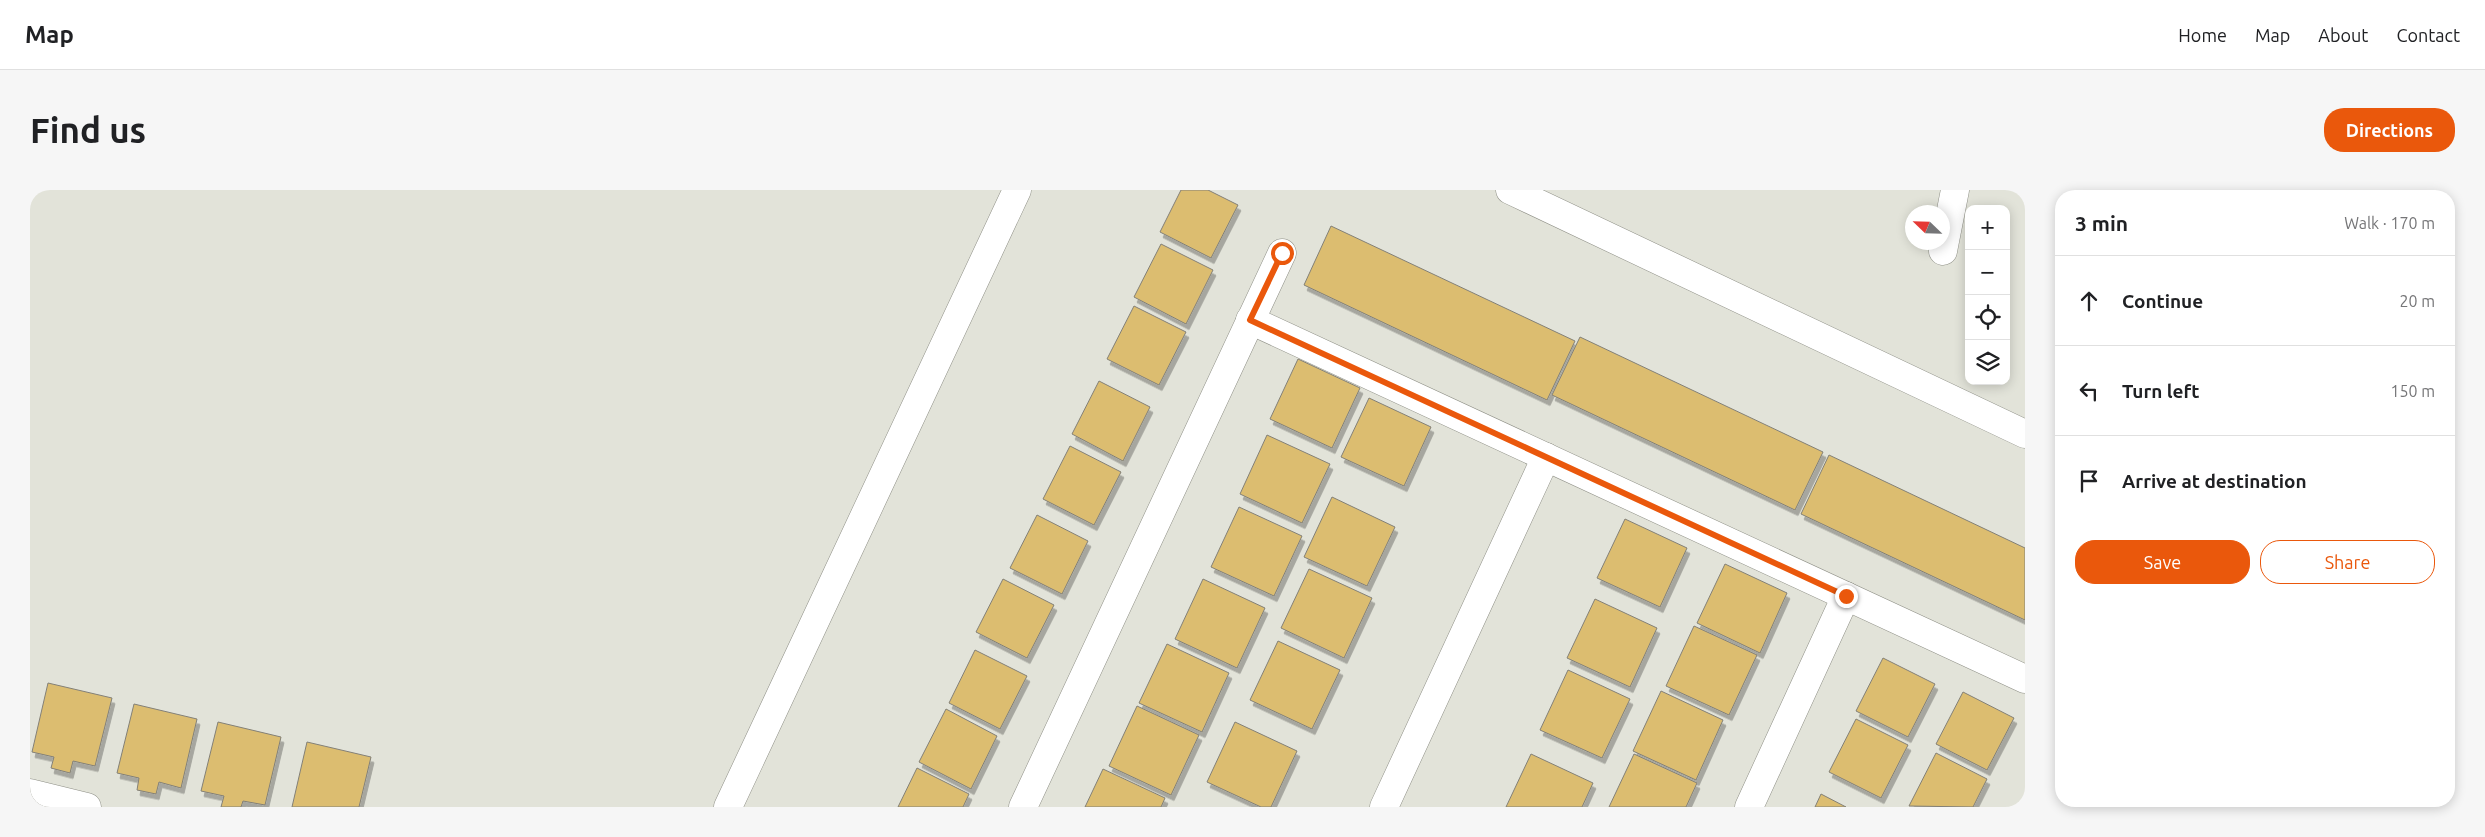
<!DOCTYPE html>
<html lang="en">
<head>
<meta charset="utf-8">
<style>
  :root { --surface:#fff; --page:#f6f6f6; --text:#202124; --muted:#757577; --line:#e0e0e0; --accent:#ea580c }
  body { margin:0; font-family:Ubuntu,sans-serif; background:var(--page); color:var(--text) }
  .controls { position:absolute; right:15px; top:15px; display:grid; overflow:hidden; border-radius:10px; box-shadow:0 2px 12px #0003 }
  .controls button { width:45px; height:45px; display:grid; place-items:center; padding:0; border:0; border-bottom:1px solid var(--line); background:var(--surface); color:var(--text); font:25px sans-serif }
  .compass { position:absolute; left:1875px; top:15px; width:45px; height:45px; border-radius:50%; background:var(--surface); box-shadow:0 2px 12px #0003; rotate:293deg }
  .stop { position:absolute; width:15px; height:15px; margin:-11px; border:4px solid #ea580c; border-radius:50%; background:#fff }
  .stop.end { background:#ea580c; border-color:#fff; box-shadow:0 1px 5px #0008 }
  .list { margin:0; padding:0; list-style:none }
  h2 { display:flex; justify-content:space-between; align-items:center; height:65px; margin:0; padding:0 20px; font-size:21px }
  h2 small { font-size:16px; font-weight:400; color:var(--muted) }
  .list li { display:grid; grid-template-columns:32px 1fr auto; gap:15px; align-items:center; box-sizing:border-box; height:90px; padding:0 20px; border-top:1px solid var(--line) }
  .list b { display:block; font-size:19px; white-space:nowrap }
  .list em { font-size:16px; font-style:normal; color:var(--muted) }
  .actions { display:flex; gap:10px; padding:15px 20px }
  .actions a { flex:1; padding:11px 0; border:1px solid var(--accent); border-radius:20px; text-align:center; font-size:18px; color:var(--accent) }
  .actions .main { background:var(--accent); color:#fff }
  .icon { flex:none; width:28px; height:28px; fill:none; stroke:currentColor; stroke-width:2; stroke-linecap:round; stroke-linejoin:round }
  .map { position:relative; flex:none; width:1995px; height:617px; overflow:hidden; border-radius:20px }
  header { display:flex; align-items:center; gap:30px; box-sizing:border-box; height:70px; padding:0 25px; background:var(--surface); border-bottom:1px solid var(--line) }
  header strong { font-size:24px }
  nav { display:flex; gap:28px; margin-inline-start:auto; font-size:18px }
  .intro { display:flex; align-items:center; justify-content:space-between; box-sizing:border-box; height:120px; padding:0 30px }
  h1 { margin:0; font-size:35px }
  .button { padding:12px 22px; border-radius:20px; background:var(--accent); color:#fff; font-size:18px; font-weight:700 }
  main { display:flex; gap:30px; padding:0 30px }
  aside { flex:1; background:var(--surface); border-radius:20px; box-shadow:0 2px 12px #0003 }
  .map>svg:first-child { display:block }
  .building { fill:#dcbd70; stroke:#838077; filter:url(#shadow) }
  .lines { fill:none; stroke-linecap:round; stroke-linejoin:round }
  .street-casing { stroke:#8f9087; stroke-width:29 }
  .street { stroke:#fff; stroke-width:28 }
  .route { stroke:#ea580c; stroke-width:6 }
</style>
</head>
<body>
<header>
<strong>Map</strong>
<nav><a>Home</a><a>Map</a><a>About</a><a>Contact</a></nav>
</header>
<div class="intro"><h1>Find us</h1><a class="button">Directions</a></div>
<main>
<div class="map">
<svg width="1995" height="617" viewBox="0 0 1995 617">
  <defs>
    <filter id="shadow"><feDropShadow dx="3" dy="5.5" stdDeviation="0" flood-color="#0004"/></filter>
  </defs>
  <rect width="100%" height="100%" fill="#e2e3d9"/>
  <g class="building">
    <path d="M 1151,0 L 1178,0 L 1208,15 L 1181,68 L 1130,42 Z"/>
    <path d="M 1301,36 L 1545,151 L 1517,210 L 1274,95 Z"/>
    <path d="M 1131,54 L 1183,80 L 1156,134 L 1104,107 Z"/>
    <path d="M 1104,116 L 1156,142 L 1129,195 L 1077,169 Z"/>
    <path d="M 1550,147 L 1793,262 L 1765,320 L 1522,205 Z"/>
    <path d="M 1268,169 L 1330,198 L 1302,258 L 1240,229 Z"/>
    <path d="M 1069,191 L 1120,217 L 1093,271 L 1042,244 Z"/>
    <path d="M 1339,208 L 1401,237 L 1374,296 L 1311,267 Z"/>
    <path d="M 1237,245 L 1300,274 L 1272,333 L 1210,304 Z"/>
    <path d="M 1040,256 L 1091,282 L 1064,335 L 1013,309 Z"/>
    <path d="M 1799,265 L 1995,358 L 1995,430 L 1771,324 Z"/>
    <path d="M 1302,307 L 1365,337 L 1337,396 L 1274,367 Z"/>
    <path d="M 1209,317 L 1272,346 L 1244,406 L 1181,377 Z"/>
    <path d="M 1007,325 L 1058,351 L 1032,404 L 980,378 Z"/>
    <path d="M 1595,329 L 1657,358 L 1630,417 L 1567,388 Z"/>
    <path d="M 1695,374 L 1757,403 L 1730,463 L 1667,433 Z"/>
    <path d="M 1279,379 L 1342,408 L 1314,468 L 1251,438 Z"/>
    <path d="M 973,389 L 1024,415 L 997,468 L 946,442 Z"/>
    <path d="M 1173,389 L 1235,418 L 1207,478 L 1145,449 Z"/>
    <path d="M 1565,409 L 1627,438 L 1600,497 L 1537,468 Z"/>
    <path d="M 1664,436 L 1727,465 L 1699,525 L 1636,496 Z"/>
    <path d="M 1248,451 L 1310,480 L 1282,539 L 1220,510 Z"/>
    <path d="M 1137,454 L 1199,483 L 1172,542 L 1109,513 Z"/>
    <path d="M 945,460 L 997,486 L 970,539 L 919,513 Z"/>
    <path d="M 1853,468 L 1905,494 L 1878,547 L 1826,521 Z"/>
    <path d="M 1538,480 L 1600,509 L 1572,568 L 1510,540 Z"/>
    <path d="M 18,493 L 82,508 L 65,576 L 43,571 L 40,583 L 21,578 L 24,567 L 2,562 Z"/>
    <path d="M 1631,501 L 1693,530 L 1666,590 L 1603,561 Z"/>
    <path d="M 1933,502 L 1984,528 L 1957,580 L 1906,554 Z"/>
    <path d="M 104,514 L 167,529 L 151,598 L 129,592 L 126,604 L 107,600 L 109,588 L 87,583 Z"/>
    <path d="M 1107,516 L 1169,545 L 1141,605 L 1079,576 Z"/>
    <path d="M 916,519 L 967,546 L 941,599 L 889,572 Z"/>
    <path d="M 1826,529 L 1878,555 L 1851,608 L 1799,582 Z"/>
    <path d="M 188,532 L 251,547 L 235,615 L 213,611 L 211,617 L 191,617 L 194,606 L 171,601 Z"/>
    <path d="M 1205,532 L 1267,561 L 1241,617 L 1231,617 L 1177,592 Z"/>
    <path d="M 277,552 L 341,567 L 329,617 L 262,617 Z"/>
    <path d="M 1906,563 L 1957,589 L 1943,617 L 1879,616 Z"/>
    <path d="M 1501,564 L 1563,593 L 1552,617 L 1476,617 Z"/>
    <path d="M 1604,564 L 1667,593 L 1656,617 L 1579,617 Z"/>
    <path d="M 887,578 L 939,604 L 933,617 L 868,617 Z"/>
    <path d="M 1073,579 L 1135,608 L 1131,617 L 1055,617 Z"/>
    <path d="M 1791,604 L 1816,617 L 1785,617 Z"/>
  </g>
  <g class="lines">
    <g class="street-casing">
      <g id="street">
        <path d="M 1480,0 L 1995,244"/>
        <path d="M 1913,61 L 1925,0"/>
        <path d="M 1220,130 L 1995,489"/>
        <path d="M 0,603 L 57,617"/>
        <path d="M 698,617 L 987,0"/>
        <path d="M 993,617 L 1252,63"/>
        <path d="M 1354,617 L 1516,267"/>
        <path d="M 1719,617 L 1816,406"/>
      </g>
    </g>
    <use href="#street" class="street"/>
  </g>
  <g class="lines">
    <path class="route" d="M 1252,63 L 1220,130 L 1816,406"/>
  </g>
</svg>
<div class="controls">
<button>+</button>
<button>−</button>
<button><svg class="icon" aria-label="locate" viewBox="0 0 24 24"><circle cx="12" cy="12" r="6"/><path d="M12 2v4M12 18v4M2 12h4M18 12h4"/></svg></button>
<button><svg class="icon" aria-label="layers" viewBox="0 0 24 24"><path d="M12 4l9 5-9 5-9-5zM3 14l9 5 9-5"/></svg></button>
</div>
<svg class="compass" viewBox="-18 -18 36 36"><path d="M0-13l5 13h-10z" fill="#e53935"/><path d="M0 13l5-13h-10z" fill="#757577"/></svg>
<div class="stop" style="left:1252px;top:63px"></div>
<div class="stop end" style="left:1816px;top:406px"></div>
</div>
<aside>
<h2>3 min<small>Walk · 170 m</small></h2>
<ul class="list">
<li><svg class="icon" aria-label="ahead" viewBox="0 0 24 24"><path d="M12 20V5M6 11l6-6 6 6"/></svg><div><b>Continue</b></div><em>20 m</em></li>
<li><svg class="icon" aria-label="left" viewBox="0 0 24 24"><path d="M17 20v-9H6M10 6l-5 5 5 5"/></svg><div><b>Turn left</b></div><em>150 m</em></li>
<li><svg class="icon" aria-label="arrive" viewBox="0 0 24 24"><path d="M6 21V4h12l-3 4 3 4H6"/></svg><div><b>Arrive at destination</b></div></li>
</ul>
<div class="actions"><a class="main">Save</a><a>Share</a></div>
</aside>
</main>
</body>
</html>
